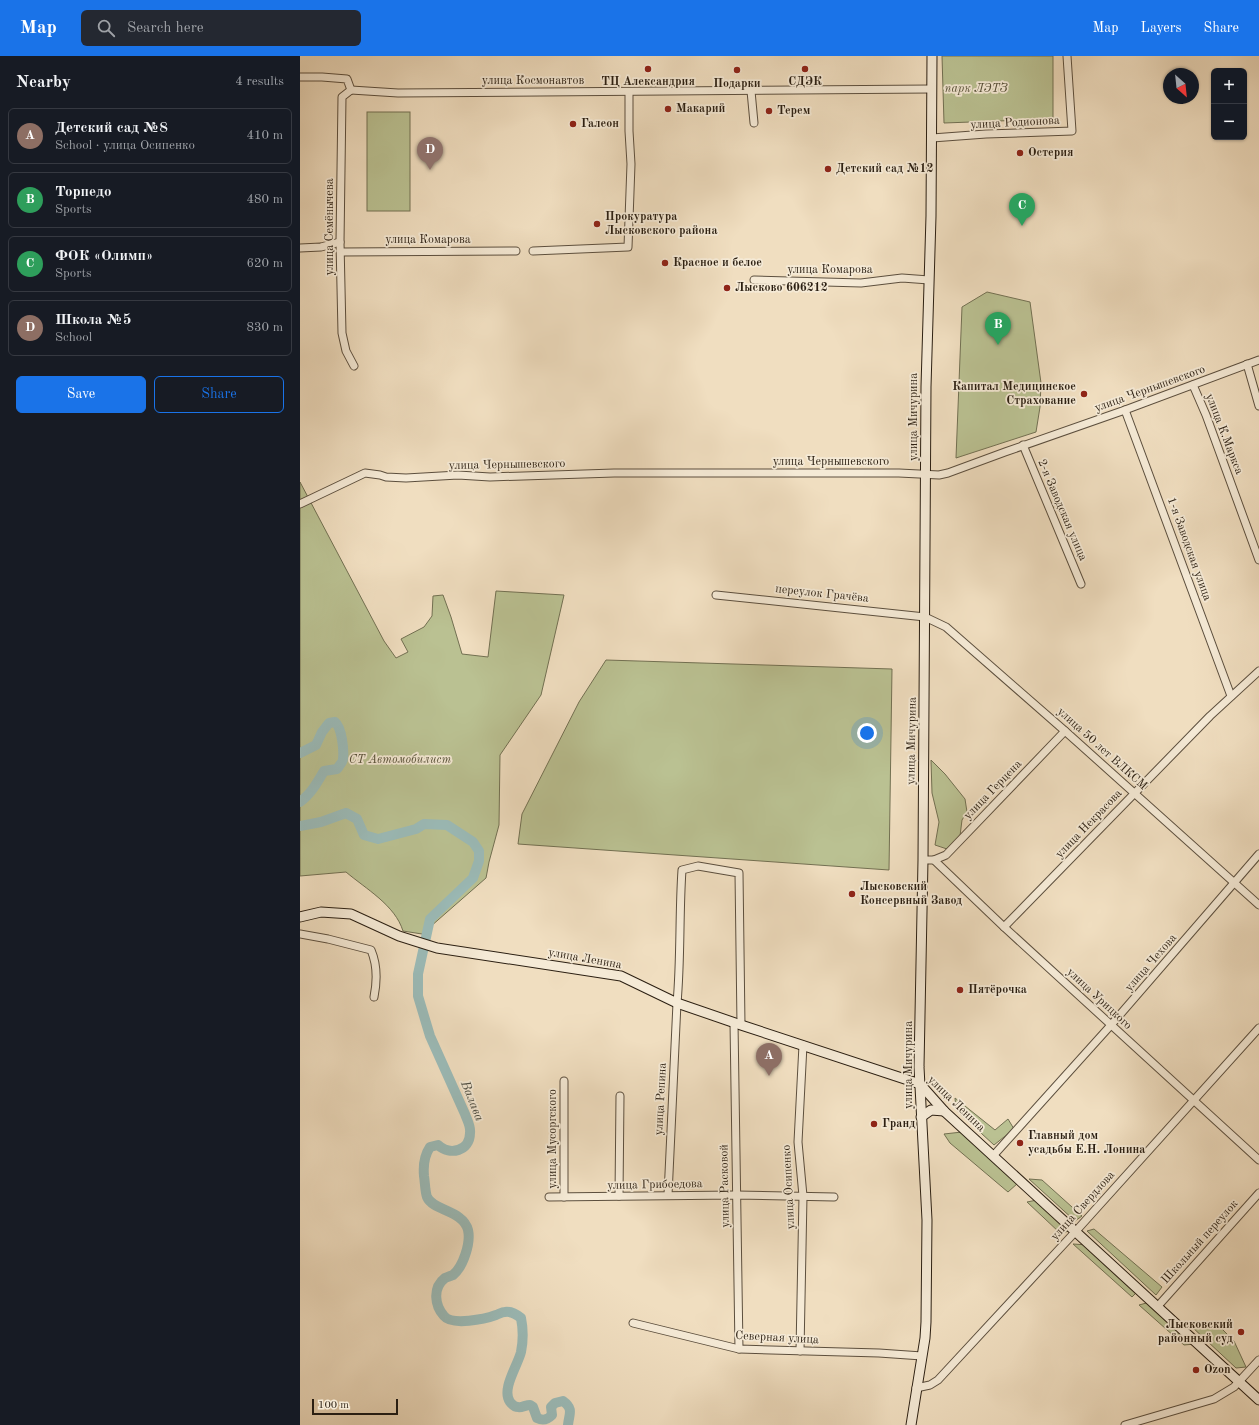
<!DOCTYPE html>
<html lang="en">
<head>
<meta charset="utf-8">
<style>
  :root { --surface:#171b24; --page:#242831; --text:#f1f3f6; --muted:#9ea1a6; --line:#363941; --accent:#1a73e8 }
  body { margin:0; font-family:"Old Standard TT",serif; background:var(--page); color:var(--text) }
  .controls { position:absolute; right:12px; top:12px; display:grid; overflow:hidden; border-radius:6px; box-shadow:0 1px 3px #0004 }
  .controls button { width:36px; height:36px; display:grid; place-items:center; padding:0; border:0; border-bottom:1px solid var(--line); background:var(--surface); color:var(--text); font:20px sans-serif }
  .compass { position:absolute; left:863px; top:12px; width:36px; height:36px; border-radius:50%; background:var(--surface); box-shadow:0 1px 3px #0004; rotate:153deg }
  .scale { position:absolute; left:12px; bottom:10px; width:86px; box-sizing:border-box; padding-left:4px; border:2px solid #2b1f12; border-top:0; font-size:11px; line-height:14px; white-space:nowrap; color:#2b1f12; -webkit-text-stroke:3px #f5ead6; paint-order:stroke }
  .you { position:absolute; left:567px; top:677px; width:14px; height:14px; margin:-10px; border:3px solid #fff; border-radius:50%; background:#1a73e8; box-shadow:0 0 0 6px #1a73e833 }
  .badge { display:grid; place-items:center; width:26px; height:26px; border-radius:50%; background:var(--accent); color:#fff; font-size:13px; font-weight:700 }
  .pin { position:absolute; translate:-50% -33px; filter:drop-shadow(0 1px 2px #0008) }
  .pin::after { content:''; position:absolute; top:21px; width:14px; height:12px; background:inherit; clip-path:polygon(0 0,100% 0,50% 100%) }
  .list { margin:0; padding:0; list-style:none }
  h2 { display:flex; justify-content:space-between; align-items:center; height:52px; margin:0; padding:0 16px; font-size:17px }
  h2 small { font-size:13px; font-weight:400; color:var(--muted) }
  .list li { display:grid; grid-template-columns:26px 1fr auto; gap:12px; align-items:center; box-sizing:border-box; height:56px; margin:0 8px 8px; padding:0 8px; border:1px solid var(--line); border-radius:6px }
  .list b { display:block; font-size:15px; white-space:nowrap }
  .list p { margin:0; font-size:13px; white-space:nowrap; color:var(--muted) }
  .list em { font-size:13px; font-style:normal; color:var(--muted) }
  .actions { display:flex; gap:8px; padding:12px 16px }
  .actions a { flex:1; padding:9px 0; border:1px solid var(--accent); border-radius:6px; text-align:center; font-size:14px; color:var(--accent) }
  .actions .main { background:var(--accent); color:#fff }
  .icon { flex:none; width:22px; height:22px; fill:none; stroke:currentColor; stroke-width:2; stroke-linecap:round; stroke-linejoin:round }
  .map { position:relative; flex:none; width:959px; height:1369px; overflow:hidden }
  header { display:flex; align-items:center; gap:24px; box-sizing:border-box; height:56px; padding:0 20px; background:var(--accent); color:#fff }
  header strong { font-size:19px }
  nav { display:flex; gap:22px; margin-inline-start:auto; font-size:14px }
  .search { width:280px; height:36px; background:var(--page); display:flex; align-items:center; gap:10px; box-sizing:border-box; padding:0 14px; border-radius:6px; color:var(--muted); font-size:15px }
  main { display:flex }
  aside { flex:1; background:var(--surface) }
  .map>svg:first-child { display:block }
  .green { fill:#bac192; stroke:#727052 }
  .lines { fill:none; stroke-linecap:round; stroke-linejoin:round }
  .river { stroke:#9bbbb8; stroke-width:10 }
  .street-casing { stroke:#5c4f3e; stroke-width:9 }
  .secondary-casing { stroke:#2b1f12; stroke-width:11 }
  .street { stroke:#f5ead6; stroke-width:7 }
  .secondary { stroke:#f5ead6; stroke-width:9 }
  .poi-dot { fill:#8f2418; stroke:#f5ead6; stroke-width:1.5 }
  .labels { text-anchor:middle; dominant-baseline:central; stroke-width:3.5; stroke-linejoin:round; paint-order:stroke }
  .street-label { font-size:12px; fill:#2b1f12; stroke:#f5ead6 }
  .poi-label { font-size:12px; font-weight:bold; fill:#2b1f12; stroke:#f5ead6; text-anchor:start }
  .park-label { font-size:12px; font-style:italic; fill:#565038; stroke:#f5ead6 }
  .water-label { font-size:13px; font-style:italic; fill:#4d4e44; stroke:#f5ead6 }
</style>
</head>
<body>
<header>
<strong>Map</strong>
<div class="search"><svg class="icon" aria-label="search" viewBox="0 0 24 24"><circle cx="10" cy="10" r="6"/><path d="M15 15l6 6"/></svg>Search here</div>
<nav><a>Map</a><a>Layers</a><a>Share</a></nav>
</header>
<main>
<aside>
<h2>Nearby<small>4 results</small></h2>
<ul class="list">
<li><span class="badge" style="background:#8d6e63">A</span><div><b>Детский сад №8</b><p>School · улица Осипенко</p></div><em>410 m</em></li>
<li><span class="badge" style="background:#2e9e5b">B</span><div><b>Торпедо</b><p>Sports</p></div><em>480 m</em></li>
<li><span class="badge" style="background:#2e9e5b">C</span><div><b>ФОК «Олимп»</b><p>Sports</p></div><em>620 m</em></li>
<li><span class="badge" style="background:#8d6e63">D</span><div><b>Школа №5</b><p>School</p></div><em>830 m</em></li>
</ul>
<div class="actions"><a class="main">Save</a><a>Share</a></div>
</aside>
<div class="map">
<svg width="959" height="1369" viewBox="0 0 959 1369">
  <rect width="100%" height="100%" fill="#f0dec0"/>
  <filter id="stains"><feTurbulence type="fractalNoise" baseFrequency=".005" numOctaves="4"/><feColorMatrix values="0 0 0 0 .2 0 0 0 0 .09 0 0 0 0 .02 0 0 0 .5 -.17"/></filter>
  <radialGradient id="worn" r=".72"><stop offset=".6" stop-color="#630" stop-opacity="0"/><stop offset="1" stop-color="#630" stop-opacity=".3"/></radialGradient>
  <g class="green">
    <path d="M 642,0 L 753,0 L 753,63 L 644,67 Z"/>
    <rect x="67" y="56" width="43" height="99"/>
    <path d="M 687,236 L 730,246 L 741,327 L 740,351 L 736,376 L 656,402 L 662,251 Z"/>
    <path d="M 0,426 L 84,585 L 96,602 L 108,596 L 101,583 L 124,571 L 132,560 L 133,540 L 143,539 L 151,561 L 162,598 L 188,601 L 196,535 L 264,539 L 241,639 L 200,699 L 199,769 L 189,806 L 186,822 L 122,878 L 103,875 C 95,849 66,833 46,816 L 0,820 Z"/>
    <path d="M 306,604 L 592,613 L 589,814 L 218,788 L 222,758 L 279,646 Z"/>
    <path d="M 631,704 L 645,718 L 665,743 L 667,756 L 662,764 L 660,780 L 647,793 L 635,789 L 639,766 L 632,737 Z"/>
    <path d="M 655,1042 L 695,1074 L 708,1063 L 714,1073 L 694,1089 L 656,1054 Z"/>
    <path d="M 662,1076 L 718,1127 L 708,1136 L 650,1087 L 644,1078 Z"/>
    <path d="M 729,1123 L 742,1124 L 782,1160 L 775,1165 Z"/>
    <path d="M 737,1144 L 770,1175 L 760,1177 L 727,1146 Z"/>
    <path d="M 794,1173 L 862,1231 L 856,1239 L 787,1175 Z"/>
    <path d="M 773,1188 L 788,1189 L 837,1236 L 832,1241 Z"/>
    <path d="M 850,1246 L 895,1288 L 884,1289 L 839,1249 Z"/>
    <path d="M 891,1270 L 919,1270 L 934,1285 L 946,1311 L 936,1312 Z"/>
  </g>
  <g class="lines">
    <g class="river">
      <path d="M 0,697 L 16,689 L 22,676 L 29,667 L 35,666 C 42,672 44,694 43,703 C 43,706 39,710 37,713 L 24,715 C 17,727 11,738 0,746"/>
      <path d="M 0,770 L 21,766 L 46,757 L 57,763 L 64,779 L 78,783 L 116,773 L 124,768 L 147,769 L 173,786 L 179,795 L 179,805 L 173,822 L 130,863 L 118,918 L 118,940 L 130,980 L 165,1058 C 167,1064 171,1070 170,1077 C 170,1095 150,1100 138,1089 L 130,1091 C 124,1100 123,1109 124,1120 C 125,1126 125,1135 127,1141 C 133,1155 163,1154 168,1174 C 171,1187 163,1211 153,1219 C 150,1220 147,1221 145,1222 C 132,1232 135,1250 144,1260 C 152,1270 185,1263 196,1259 C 199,1258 202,1256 205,1256 C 211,1255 216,1258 221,1262 C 223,1272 223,1286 221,1296 C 218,1309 201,1333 210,1346 C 212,1348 214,1351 218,1351 C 221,1352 226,1349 230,1349 L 233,1351 L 237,1362 C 243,1365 247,1364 252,1359 L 251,1351 L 255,1347 L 263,1345 C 274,1353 269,1358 268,1369"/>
    </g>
    <g class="street-casing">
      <g id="street">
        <path d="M 0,21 L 22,21 L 47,23 L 51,34"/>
        <path d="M 51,34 L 98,37 L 631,33"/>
        <path d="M 51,34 L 42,41 L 40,186 L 42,277 L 46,295 L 54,310"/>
        <path d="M 451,35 L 454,67"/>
        <path d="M 632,82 L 686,78 L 772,75 L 767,0"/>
        <path d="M 0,192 L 21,191 L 40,186"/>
        <path d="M 233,195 L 328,191 L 331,108 L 329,75 L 329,36"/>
        <path d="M 41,196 L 216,195"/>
        <path d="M 454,224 L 561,227 L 602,222 L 629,224"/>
        <path d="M 947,308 L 959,350"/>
        <path d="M 893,329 L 906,359 L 959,504"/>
        <path d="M 825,354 L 931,640"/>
        <path d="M 723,389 L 781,528"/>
        <path d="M 0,448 L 65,417 L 80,419 L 86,421 L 106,422 L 158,419 L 190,421 L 314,417 L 599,417 L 639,419 L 648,417 L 705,396 L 825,354 L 959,304"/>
        <path d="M 416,539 L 625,561 L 646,571 L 765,675 L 959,849"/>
        <path d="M 623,804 L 634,804 L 704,871 L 959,1104"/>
        <path d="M 634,804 L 646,799 L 765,675"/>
        <path d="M 704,871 L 910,660 L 959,615"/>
        <path d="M 0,878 L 28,883 L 71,894 C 77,908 77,926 74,941"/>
        <path d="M 434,967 L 439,1293"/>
        <path d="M 693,1100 L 811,969 L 959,798"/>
        <path d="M 368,1139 L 377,947 C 381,903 379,858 382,814 L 398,810 L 439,817 L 441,969"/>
        <path d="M 319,1140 L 320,1040"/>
        <path d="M 249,1141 L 436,1139 L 534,1141"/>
        <path d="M 264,1141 L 264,1025"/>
        <path d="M 858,1250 L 959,1137"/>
        <path d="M 333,1267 L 439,1293 L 579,1297 L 622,1300"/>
        <path d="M 500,1295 L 503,1140 L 498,1086 L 503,989"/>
        <path d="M 616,1332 L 630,1329 L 638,1324 L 776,1175 L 959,972"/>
        <path d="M 825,1369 L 914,1343 L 934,1331 L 959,1304"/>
      </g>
    </g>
    <g class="secondary-casing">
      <g id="secondary">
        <path d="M 0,861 L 21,856 L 51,858 L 99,880 L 137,892 L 321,920 L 377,947 L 441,969 L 620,1028 L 644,1055 L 959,1344"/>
        <path d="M 621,1061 L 631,1054 L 644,1055"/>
        <path d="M 611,1369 L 625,1282 L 626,1266 L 627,1164 L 619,1011 L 623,804 L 626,331 L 631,160 L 632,0"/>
      </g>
    </g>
    <use href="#street" class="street"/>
    <use href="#secondary" class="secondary"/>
  </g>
  <g class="poi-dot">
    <circle cx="348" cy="13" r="4"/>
    <circle cx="505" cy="13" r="4"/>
    <circle cx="437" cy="14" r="4"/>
    <circle cx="368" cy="53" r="4"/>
    <circle cx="469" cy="55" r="4"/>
    <circle cx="273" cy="68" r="4"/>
    <circle cx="720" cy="97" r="4"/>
    <circle cx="528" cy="113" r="4"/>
    <circle cx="297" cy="168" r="4"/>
    <circle cx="365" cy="207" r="4"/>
    <circle cx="427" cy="232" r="4"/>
    <circle cx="784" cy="338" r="4"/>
    <circle cx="552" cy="838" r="4"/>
    <circle cx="660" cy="934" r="4"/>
    <circle cx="574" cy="1068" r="4"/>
    <circle cx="720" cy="1087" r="4"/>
    <circle cx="941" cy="1276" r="4"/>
    <circle cx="896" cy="1314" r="4"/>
  </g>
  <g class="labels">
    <g class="street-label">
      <text x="233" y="25">улица Космонавтов</text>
      <text transform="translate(715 67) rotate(-3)">улица Родионова</text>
      <text transform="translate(30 171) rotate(-90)">улица Семёнычева</text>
      <text x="128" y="184">улица Комарова</text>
      <text x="530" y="214">улица Комарова</text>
      <text transform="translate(850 333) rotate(-20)">улица Чернышевского</text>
      <text transform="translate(614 361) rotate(-90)">улица Мичурина</text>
      <text transform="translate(924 378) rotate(69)">улица К.Маркса</text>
      <text x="531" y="406">улица Чернышевского</text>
      <text transform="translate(207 409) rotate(-1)">улица Чернышевского</text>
      <text transform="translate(762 454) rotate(67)">2-я Заводская улица</text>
      <text transform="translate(889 493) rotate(70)">1-я Заводская улица</text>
      <text transform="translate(522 538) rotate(6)">переулок Грачёва</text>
      <text transform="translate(612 685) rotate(-89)">улица Мичурина</text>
      <text transform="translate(802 693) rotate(42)">улица 50 лет ВЛКСМ</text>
      <text transform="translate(693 734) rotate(-46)">улица Герцена</text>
      <text transform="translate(789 768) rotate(-46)">улица Некрасова</text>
      <text transform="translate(285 903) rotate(10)">улица Ленина</text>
      <text transform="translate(851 907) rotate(-49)">улица Чехова</text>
      <text transform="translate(799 943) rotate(43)">улица Урицкого</text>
      <text transform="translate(609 1009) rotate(-90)">улица Мичурина</text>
      <text transform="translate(361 1043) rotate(-87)">улица Репина</text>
      <text transform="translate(656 1048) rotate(44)">улица Ленина</text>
      <text transform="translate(253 1083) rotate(-90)">улица Мусоргского</text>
      <text transform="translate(355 1129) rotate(-1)">улица Грибоедова</text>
      <text transform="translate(425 1130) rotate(-91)">улица Расковой</text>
      <text transform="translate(489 1131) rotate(-93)">улица Осипенко</text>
      <text transform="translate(783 1150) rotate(-48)">улица Свердлова</text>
      <text transform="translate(900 1186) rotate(-48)">Школьный переулок</text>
      <text transform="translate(477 1282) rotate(3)">Северная улица</text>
    </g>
    <g class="poi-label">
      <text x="348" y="26" text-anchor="middle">ТЦ Александрия</text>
      <text x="505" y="26" text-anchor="middle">СДЭК</text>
      <text x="437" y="28" text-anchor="middle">Подарки</text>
      <text x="376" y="53">Макарий</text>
      <text x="477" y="55">Терем</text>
      <text x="281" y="68">Галеон</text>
      <text x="728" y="97">Остерия</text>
      <text x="536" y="113">Детский сад №12</text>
      <text x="305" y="161">Прокуратура<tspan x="305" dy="14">Лысковского района</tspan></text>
      <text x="373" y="207">Красное и белое</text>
      <text x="435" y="232">Лысково 606212</text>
      <text x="776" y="331" text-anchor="end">Капитал Медицинское<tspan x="776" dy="14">Страхование</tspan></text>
      <text x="560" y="831">Лысковский<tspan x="560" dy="14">Консервный Завод</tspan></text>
      <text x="668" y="934">Пятёрочка</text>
      <text x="582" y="1068">Гранд</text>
      <text x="728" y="1080">Главный дом<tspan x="728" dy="14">усадьбы Е.Н. Лонина</tspan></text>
      <text x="933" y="1269" text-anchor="end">Лысковский<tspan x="933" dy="14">районный суд</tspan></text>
      <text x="904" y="1314">Ozon</text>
    </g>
    <g class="park-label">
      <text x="676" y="33">парк ЛЭТЗ</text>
      <text x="100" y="704">СТ Автомобилист</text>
    </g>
    <g class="water-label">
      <text transform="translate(172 1045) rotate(68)">Валава</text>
    </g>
  </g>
  <rect width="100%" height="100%" filter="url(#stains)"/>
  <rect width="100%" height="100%" fill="url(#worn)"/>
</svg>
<div class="controls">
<button>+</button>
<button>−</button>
</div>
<svg class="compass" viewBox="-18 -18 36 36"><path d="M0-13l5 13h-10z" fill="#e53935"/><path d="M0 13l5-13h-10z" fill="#9ea1a6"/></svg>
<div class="scale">100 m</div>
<div class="you"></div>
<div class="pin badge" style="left:469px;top:1020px;background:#8d6e63">A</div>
<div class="pin badge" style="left:698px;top:289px;background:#2e9e5b">B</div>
<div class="pin badge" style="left:722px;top:170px;background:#2e9e5b">C</div>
<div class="pin badge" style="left:130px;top:114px;background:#8d6e63">D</div>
</div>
</main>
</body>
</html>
